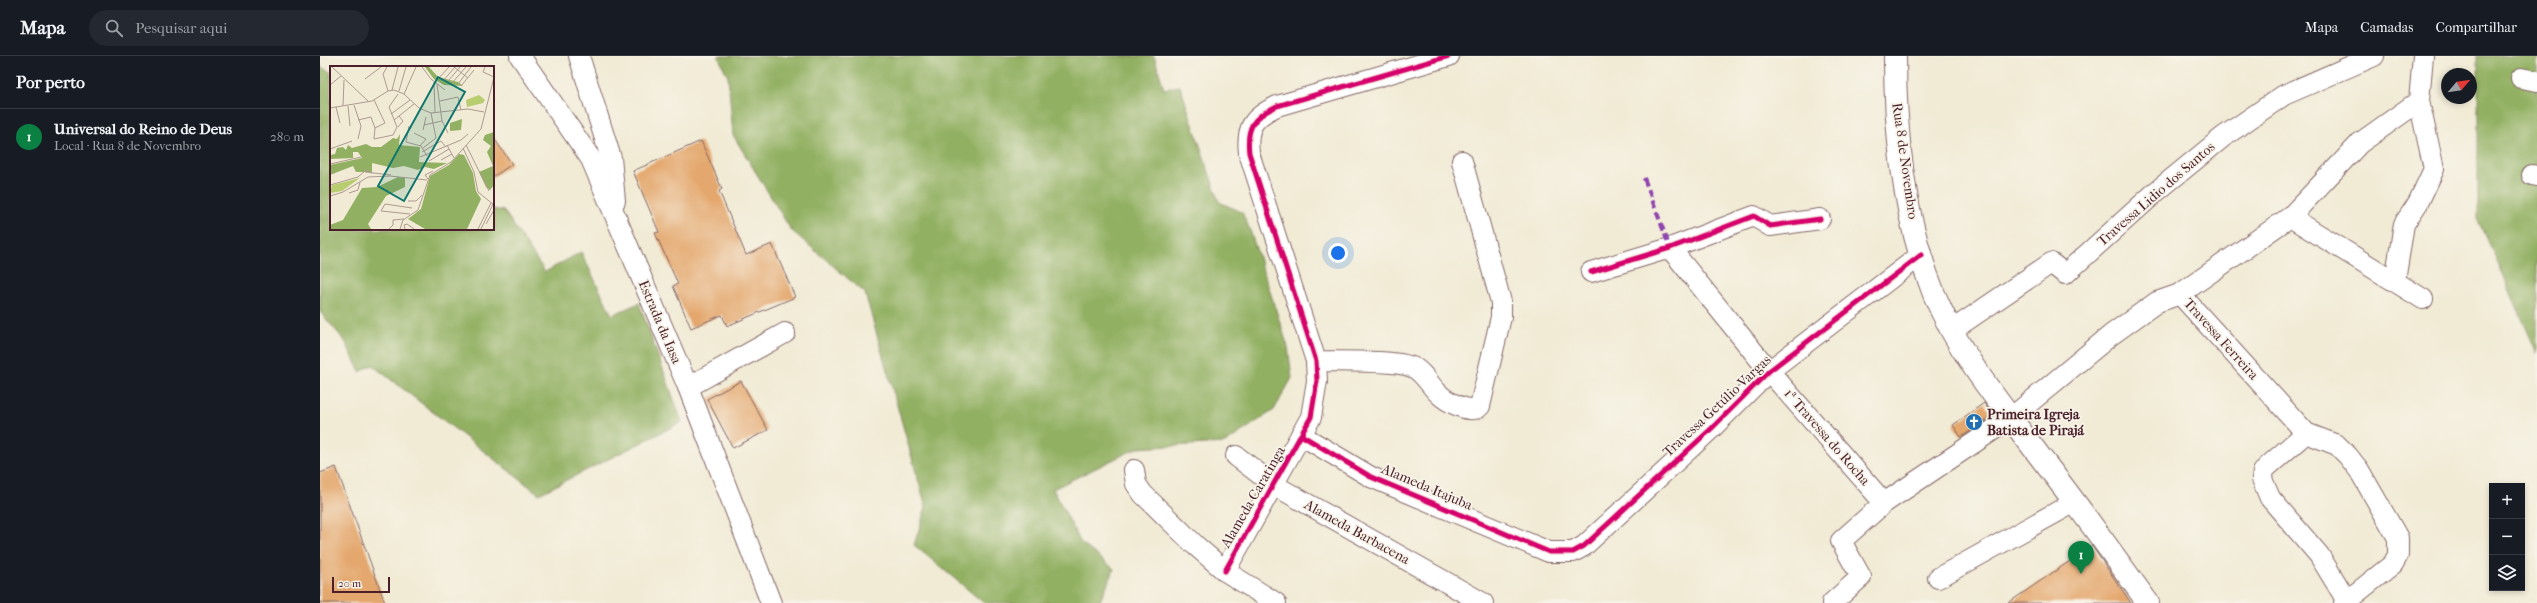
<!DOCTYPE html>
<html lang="pt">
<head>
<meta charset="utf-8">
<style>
  :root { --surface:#171b24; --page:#242831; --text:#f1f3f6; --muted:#9ea1a6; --line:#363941; --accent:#0b8043 }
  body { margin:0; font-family:"IM FELL French Canon",serif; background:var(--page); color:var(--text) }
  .controls { position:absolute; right:12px; bottom:12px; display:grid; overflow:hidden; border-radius:0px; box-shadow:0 2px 6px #0003 }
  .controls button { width:36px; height:36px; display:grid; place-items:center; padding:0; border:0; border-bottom:1px solid var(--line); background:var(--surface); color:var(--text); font:20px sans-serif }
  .compass { position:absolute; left:2121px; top:12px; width:36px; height:36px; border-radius:50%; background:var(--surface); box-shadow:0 2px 6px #0003; rotate:61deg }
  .scale { position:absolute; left:12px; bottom:10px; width:58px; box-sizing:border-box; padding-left:4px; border:2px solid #4a1f2b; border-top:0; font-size:11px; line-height:14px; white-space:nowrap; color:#4a1f2b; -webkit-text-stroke:3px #f7f3e8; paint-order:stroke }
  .you { position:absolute; left:1018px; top:197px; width:14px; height:14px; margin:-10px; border:3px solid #fff; border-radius:50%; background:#1a73e8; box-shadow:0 0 0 6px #1a73e833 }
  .badge { display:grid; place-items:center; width:26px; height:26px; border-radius:50%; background:var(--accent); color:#fff; font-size:13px; font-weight:700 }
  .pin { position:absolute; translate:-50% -33px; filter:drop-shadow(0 1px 2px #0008) }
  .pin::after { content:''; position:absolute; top:21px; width:14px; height:12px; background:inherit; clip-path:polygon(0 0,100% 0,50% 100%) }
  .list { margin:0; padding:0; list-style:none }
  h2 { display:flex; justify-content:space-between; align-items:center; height:52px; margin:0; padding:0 16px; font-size:17px }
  h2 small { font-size:13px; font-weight:400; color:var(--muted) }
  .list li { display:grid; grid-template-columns:26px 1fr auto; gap:12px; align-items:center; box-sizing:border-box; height:56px; padding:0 16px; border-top:1px solid var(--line) }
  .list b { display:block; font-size:15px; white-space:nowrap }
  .list p { margin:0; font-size:13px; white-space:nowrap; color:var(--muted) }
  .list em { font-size:13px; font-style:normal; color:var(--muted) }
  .icon { flex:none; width:22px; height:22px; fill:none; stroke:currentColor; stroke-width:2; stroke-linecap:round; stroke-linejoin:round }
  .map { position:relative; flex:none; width:2217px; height:547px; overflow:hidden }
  header { display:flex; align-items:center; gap:24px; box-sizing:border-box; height:56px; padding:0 20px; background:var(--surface); border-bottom:1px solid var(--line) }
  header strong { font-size:19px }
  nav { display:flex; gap:22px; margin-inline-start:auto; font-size:14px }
  .search { width:280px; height:36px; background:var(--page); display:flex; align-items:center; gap:10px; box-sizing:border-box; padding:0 14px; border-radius:22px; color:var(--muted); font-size:15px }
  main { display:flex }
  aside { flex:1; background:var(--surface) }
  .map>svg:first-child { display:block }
  .forest { fill:#92b062; stroke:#6e6846 }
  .building { fill:#e4a76d }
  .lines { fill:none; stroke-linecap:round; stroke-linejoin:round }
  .minor-casing { stroke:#846666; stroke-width:22 }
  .major-casing { stroke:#846666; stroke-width:24 }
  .minor { stroke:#fff; stroke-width:20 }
  .major { stroke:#fff; stroke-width:22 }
  .quiet { stroke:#8e44ad; stroke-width:4; stroke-dasharray:8 4; stroke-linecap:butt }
  .cycleway-casing { stroke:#f7f3e8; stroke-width:8 }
  .cycleway { stroke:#d6006c; stroke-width:5 }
  .labels { text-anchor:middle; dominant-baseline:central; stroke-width:3.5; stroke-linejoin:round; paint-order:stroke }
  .street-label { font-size:14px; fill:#4a1f2b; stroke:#f7f3e8 }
  .poi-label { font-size:14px; font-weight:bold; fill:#4a1f2b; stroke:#f7f3e8; text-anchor:start }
  .inset-road { fill:none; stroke:#ae9991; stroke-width:1 }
  .view { fill:#0f766e; fill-opacity:0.15; stroke:#0f766e; stroke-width:2 }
  .inset-edge { fill:none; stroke:#4a1f2b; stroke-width:2 }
</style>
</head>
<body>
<header>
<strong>Mapa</strong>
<div class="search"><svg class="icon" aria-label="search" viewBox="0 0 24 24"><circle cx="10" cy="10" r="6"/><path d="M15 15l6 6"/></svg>Pesquisar aqui</div>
<nav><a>Mapa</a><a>Camadas</a><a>Compartilhar</a></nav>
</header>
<main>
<aside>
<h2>Por perto<small></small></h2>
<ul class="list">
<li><span class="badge">1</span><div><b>Universal do Reino de Deus</b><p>Local · Rua 8 de Novembro</p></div><em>280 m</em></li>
</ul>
</aside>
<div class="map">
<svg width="2217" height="547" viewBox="0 0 2217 547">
  <rect width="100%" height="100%" fill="#f7f3e8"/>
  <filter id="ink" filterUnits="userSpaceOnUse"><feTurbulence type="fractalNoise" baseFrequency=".025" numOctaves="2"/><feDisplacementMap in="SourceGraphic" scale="8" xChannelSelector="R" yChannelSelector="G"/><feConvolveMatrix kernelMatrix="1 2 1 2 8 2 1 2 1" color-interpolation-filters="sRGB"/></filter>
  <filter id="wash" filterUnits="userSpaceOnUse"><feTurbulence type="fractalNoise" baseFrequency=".012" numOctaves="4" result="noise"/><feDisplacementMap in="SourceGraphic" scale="16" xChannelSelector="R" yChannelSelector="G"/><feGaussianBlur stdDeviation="0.9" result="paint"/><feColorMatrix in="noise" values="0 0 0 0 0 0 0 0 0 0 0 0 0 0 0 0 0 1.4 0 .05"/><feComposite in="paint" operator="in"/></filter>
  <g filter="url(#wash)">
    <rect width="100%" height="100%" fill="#f1ebd5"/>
    <g class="forest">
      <path d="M 398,0 L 834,0 L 844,33 L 860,30 L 899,146 L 922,156 L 930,174 L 968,291 L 972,322 L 954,354 L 905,387 L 817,392 L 733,433 L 761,487 L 794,513 L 779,547 L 664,547 L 594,489 L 606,451 L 545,237 L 471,174 L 413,79 L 408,21 Z"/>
      <path d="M 2158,0 L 2217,0 L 2217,297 L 2158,162 Z"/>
      <path d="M 0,11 L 11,16 L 11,173 L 173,173 L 173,153 L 184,155 L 225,216 L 261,196 L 292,259 L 319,247 L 362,366 L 219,438 L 52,309 L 40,316 L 25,285 L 0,256 Z"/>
    </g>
    <g id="blocks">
      <g class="building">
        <path d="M 173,81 L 192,108 L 173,121 Z"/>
        <path d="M 381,85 L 402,133 L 399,135 L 426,199 L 452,188 L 475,241 L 407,270 L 402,259 L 371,272 L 353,230 L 358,228 L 335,177 L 339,176 L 313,115 Z"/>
        <path d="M 421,325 L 448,374 L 413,392 L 387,343 Z"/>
        <path d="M 1664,347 L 1673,360 L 1641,381 L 1633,369 Z"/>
        <path d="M 16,411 L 65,547 L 0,547 L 0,417 Z"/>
        <path d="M 1772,490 L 1811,547 L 1688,547 Z"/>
      </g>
    </g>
  </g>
  <g filter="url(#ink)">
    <use href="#blocks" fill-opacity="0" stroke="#846666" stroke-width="1"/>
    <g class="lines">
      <g class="minor-casing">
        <g id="minor">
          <path d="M 200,0 L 271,103 L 368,331 L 451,547"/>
          <path d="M 259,0 L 291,102 L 295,145"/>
          <path d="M 2201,22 L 2217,25"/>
          <path d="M 2212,119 L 2217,120"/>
          <path d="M 1970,161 L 2103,243"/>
          <path d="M 1350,192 L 1449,315 L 1564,447"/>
          <path d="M 1271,216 L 1350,192 L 1434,160 L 1450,170 L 1500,163"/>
          <path d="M 2075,225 L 2084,168 L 2098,147 L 2114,113 L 2099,45 L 2103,0"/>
          <path d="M 1860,238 L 1986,377 L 2017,389 L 2028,400 L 2039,414 L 2078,482 L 2078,499 L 2073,508 L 2024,547"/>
          <path d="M 1631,275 L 1731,207 L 1745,218 L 1837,135 L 1903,81 L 1964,39 L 2054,0"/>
          <path d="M 996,305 C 1017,306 1082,303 1096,313 C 1106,320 1111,331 1119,338 C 1127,346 1152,359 1160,350 L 1181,261 L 1181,246 L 1142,105"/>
          <path d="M 368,331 L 465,277"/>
          <path d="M 1986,377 L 1947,411 L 1943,416 L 1942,423 L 1950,442 L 1999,499 L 2027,545"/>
          <path d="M 981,379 L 1051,421 L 1229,496 L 1253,496 L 1264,490 L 1392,372 L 1449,315 L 1601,199"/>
          <path d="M 916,400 L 954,429 L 1163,547"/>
          <path d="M 814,414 L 816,428 L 823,438 L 875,489 L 905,515 L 956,547"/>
          <path d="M 905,515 L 991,361 L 997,325 L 996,305 L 929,97 C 926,71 933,61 957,50 L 1129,0"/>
          <path d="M 1618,522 L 1755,446"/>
          <path d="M 1512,547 L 1541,521 L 1521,485 L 1564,447 L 1691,362 L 1791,279 L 1837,246 L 1860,238 L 1970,161 L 2040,87 L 2099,45"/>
        </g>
      </g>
      <g class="major-casing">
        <path id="major" d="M 1575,0 C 1575,79 1584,164 1614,238 C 1639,299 1682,350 1721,402 C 1758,449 1793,498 1828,547"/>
      </g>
      <use href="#minor" class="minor"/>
      <use href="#major" class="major"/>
      <path class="quiet" d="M 1324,122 L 1350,192"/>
      <g class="cycleway-casing">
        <g id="cycleway">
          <path d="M 1271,216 L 1350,192 L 1434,160 L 1450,170 L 1500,163"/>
          <path d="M 981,379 L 1051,421 L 1229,496 L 1253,496 L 1264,490 L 1392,372 L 1449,315 L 1601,199"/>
          <path d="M 905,515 L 991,361 L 997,325 L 996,305 L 929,97 C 926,71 933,61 957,50 L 1129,0"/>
        </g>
      </g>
      <use href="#cycleway" class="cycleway"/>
    </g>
  </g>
  <defs>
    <g id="church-disc" transform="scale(0.9)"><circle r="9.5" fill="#1f6fb2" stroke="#f7f3e8"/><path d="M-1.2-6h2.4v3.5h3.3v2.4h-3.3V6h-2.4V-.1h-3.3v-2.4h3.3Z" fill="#fff"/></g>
  </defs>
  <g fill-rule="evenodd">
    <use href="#church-disc" x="1654" y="366"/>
  </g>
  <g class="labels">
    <g class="street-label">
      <text transform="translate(1585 105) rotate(82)">Rua 8 de Novembro</text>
      <text transform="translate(1836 138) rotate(-41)">Travessa Lidio dos Santos</text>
      <text transform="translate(340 266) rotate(67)">Estrada da Iasa</text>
      <text transform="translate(1901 283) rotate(48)">Travessa Ferreira</text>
      <text transform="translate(1397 350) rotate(-43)">Travessa Getúlio Vargas</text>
      <text transform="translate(1507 381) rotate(49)">1ª Travessa do Rocha</text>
      <text transform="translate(1107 431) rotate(23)">Alameda Itajuba</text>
      <text transform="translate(933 441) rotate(-60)">Alameda Caratinga</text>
      <text transform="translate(1037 476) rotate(29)">Alameda Barbacena</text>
    </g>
    <g class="poi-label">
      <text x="1667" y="358">Primeira Igreja<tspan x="1667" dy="16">Batista de Pirajá</tspan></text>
    </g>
  </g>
  <g transform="translate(10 10)">
    <rect width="164" height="164" fill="#f1ebd5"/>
    <path d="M 149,29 L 155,34 L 153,37 L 137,41 L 136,34 ZM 30,112 L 12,125 L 0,127 L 2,119 Z" fill="#b8cc70"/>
    <path d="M 95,1 L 99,1 L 108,11 L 128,16 L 133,20 L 114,19 L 104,13 ZM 132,53 L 131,64 L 120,65 L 120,57 ZM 164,66 L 164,119 L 160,124 L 156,121 L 149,106 L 163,100 L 157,86 L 161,80 L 153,74 L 155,69 ZM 70,68 L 69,79 L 90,81 L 89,96 L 117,97 L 104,103 L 95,101 L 88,104 L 74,100 L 63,102 L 42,97 L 42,106 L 26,106 L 23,100 L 0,109 L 0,99 L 32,92 L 28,86 L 23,86 L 23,92 L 0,93 L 0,89 L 5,88 L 7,82 L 13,81 L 16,84 L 18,79 L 22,82 L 36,78 L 42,81 L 51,81 L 63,72 L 67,73 ZM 129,88 L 134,89 L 143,107 L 146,125 L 151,133 L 137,163 L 95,163 L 78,153 L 91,143 L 100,110 L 119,99 ZM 68,111 L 75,112 L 75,121 L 56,130 L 38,158 L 41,163 L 0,163 L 0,159 L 13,154 L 32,122 L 47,121 Z" fill="#92b062"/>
    <path class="inset-road" d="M 2,1 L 38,35M 57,1 L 53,8 L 58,25M 92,1 L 101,13 L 115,24M 124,1 L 138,12M 155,1 L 153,6 L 164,11M 35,13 L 51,1M 108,13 L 119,1M 113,15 L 125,1M 118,15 L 130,1M 104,16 L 105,46M 122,17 L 136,1M 107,18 L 112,55M 128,18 L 141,1M 0,19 L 11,10M 131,20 L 144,4M 62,24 L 68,1M 69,25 L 76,1M 74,28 L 86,1M 44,34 L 55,57 L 45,62M 110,35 L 128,31 L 131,44M 24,39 L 31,60 L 28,73M 13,40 L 14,14M 18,40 L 20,60M 6,41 L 10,57M 0,42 L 42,35 L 58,25 L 64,24 L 74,28 L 89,42 L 101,47 L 138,43 L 154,46M 61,48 L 80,34M 28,54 L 41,51 L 45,62 L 44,73 L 63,69 L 67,61 L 59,41 L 68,28M 64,54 L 84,38M 112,55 L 118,67M 94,59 L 112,55M 79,60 L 76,76 L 91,80 L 97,90M 68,61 L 73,55 L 69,50M 93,64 L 96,51M 84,67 L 96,73 L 90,80M 117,79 L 124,92M 136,79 L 159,125M 93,82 L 106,72 L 101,47M 133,82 L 144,106 L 148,126 L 164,139M 0,83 L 22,75M 92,86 L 111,75 L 115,80M 90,91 L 131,74 L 138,68M 111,94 L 122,88M 99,95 L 119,83M 0,98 L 31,91M 35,106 L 61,109M 98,113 L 95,109 L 103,105M 0,119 L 28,111 L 36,104 L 42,107M 19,127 L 28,124 L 30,116M 0,130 L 13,126 L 38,111 L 60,110 L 97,114M 78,135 L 86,135 L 92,129M 80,148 L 51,145 L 55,138 L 82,142M 156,158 L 164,144M 59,163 L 63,159 L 63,154 L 74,153M 70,163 L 73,154 L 88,144 L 100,109 L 121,96 L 151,63 L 164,11M 75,163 L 74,159 L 77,158 L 84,163M 148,163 L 161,137M 151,163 L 164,136"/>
    <path class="view" d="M 108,11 L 135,26 L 74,135 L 48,120 Z"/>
    <rect width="164" height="164" class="inset-edge"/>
  </g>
</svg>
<div class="controls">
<button>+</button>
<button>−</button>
<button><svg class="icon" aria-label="layers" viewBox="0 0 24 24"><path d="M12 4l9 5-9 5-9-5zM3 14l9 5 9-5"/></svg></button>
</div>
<svg class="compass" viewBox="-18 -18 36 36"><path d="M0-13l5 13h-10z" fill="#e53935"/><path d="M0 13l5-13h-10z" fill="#9ea1a6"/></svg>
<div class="scale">20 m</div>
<div class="you"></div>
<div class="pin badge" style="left:1761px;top:518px">1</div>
</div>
</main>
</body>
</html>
